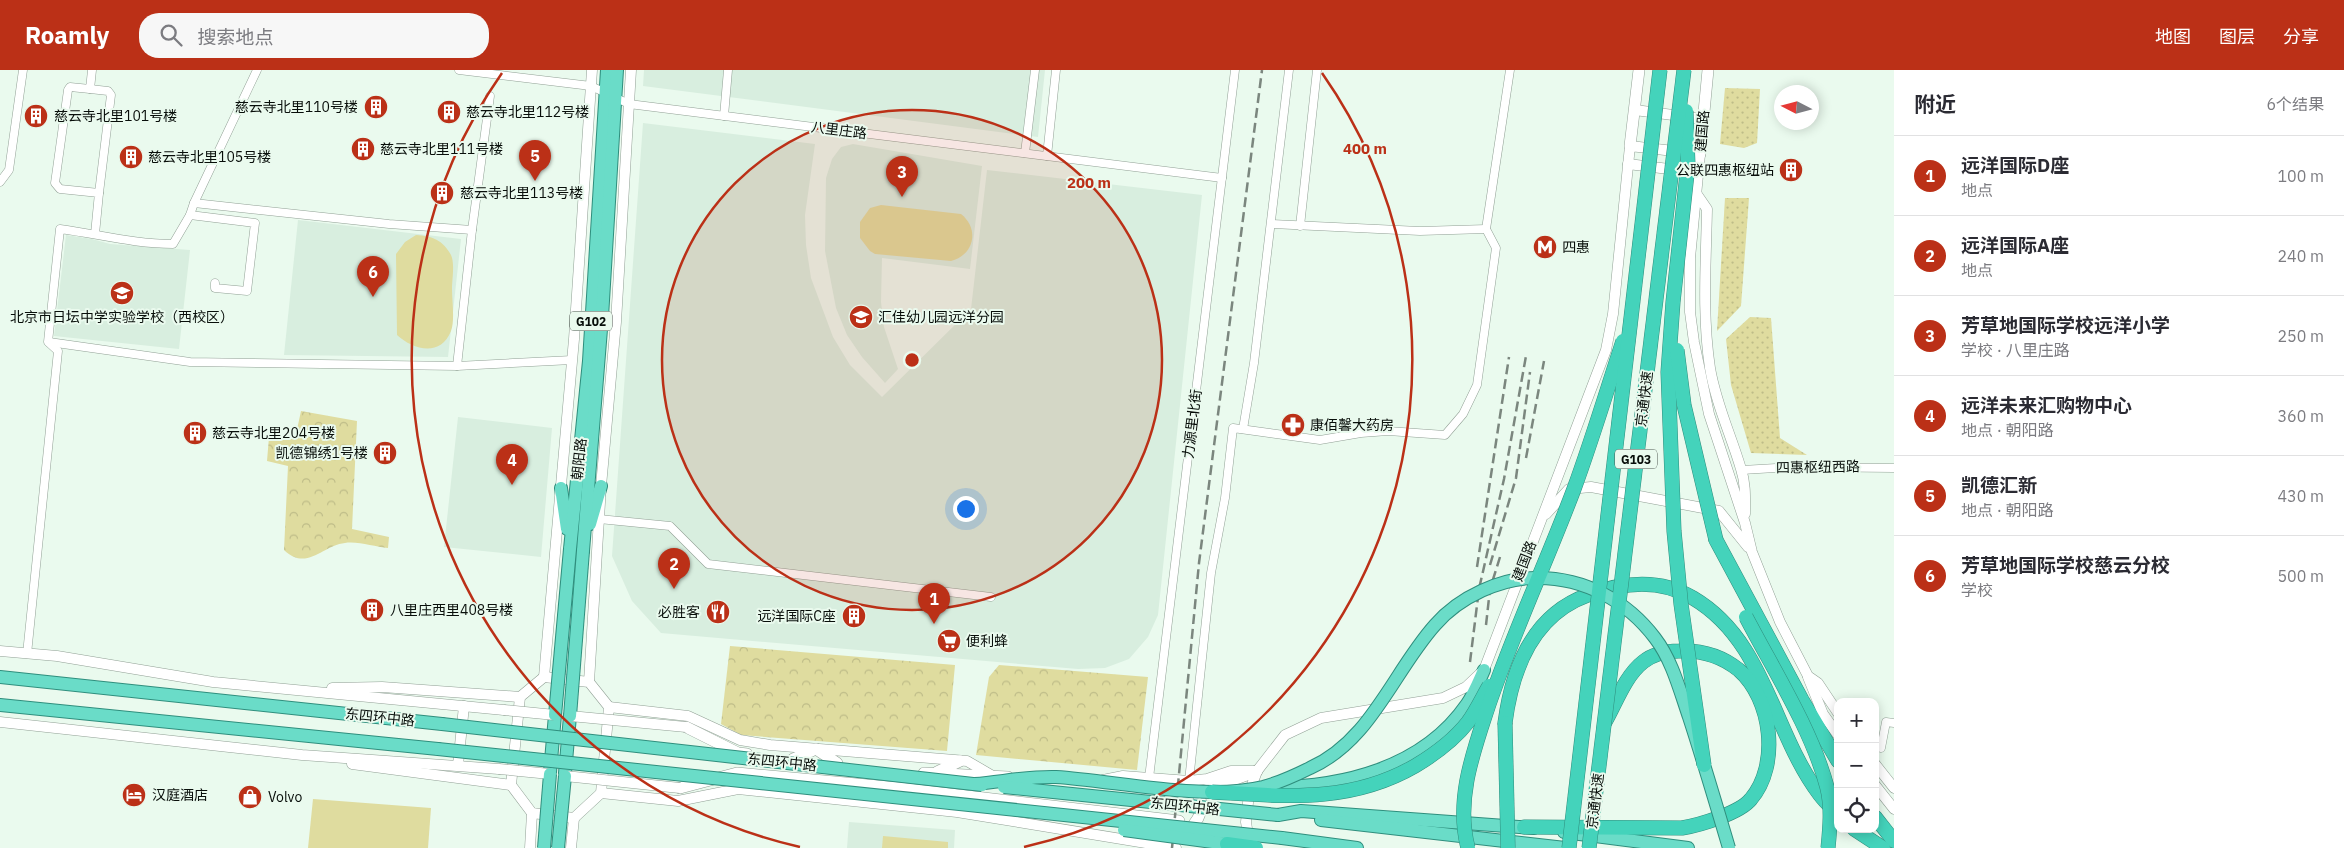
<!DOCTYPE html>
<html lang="zh">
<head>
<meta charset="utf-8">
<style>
  :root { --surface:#fff; --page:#f7f7f7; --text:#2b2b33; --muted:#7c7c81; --line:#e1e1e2; --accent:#bb3017 }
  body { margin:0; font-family:"IBM Plex Sans","Noto Sans SC",sans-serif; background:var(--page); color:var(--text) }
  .controls { position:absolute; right:15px; bottom:15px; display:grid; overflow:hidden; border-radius:10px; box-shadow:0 2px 12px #0003 }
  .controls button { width:45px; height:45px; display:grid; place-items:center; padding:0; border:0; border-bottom:1px solid var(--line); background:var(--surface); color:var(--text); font:25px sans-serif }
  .compass { position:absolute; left:1774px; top:15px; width:45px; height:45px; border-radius:50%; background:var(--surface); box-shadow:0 2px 12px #0003; rotate:276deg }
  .you { position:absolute; left:965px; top:438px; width:18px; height:18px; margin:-12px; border:4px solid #fff; border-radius:50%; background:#1a73e8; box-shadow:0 0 0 8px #1a73e833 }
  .badge { display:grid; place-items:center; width:32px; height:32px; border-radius:50%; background:var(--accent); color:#fff; font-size:16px; font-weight:700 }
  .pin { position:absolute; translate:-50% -41px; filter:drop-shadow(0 1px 2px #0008) }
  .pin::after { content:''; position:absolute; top:26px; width:18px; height:15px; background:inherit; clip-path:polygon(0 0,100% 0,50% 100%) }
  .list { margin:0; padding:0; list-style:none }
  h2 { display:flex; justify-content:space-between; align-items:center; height:65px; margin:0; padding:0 20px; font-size:21px }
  h2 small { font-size:16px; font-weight:400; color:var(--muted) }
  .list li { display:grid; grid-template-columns:32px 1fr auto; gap:15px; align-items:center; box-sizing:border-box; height:80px; padding:0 20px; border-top:1px solid var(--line) }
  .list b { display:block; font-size:19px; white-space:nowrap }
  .list p { margin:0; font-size:16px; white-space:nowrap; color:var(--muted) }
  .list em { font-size:16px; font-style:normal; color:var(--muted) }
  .icon { flex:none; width:28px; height:28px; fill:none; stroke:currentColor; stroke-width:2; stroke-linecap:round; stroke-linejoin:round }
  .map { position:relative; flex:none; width:1894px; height:778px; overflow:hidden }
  header { display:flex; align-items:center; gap:30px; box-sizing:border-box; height:70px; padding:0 25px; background:var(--accent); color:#fff }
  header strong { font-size:24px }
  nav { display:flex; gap:28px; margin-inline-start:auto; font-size:18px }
  .search { width:350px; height:45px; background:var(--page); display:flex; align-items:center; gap:12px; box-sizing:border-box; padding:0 18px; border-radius:20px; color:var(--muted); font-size:19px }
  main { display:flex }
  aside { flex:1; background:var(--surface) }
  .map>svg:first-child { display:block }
  .built { fill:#d8eedf }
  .grass { fill:#dfdc9f }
  .forest { fill:url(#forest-crowns) }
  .garden { fill:url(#garden-dots) }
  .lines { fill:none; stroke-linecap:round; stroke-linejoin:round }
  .minor-casing { stroke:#91a095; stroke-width:9 }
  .tertiary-casing { stroke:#91a095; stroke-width:11 }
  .secondary-casing { stroke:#91a095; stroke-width:12 }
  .trunk-casing { stroke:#2f8e7d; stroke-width:14 }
  .motorway-casing { stroke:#2f8e7d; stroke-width:15 }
  .minor { stroke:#fff; stroke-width:8 }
  .tertiary { stroke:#fff; stroke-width:10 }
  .secondary { stroke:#fff; stroke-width:11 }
  .trunk { stroke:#6adcc8; stroke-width:12 }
  .motorway { stroke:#44d3bb; stroke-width:14 }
  .rail { stroke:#7b867e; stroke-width:2.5; stroke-dasharray:10 5; stroke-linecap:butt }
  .tertiary-bridge-casing { stroke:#91a095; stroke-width:11; stroke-linecap:butt }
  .trunk-bridge-casing { stroke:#2f8e7d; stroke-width:14; stroke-linecap:butt }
  .motorway-bridge-casing { stroke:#2f8e7d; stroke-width:15; stroke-linecap:butt }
  .tertiary-bridge { stroke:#fff; stroke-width:10 }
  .trunk-bridge { stroke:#6adcc8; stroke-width:12 }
  .motorway-bridge { stroke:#44d3bb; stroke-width:14 }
  .ring { fill:none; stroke:#bb3017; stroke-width:2.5 }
  .labels { text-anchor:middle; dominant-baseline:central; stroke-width:4; stroke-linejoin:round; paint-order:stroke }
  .shield { fill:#eafaee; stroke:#4c554e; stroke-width:1 }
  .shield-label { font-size:12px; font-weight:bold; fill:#080e0a }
  .poi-label { font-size:14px; fill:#080e0a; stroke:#eafaee; text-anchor:start }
  .street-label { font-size:14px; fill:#080e0a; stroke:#eafaee }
  .centre { fill:#bb3017; stroke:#eafaee; stroke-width:2.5 }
  .ring-label { font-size:15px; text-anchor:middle; font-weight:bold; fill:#bb3017; stroke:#eafaee; stroke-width:4; stroke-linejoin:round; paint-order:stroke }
</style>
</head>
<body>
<header>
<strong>Roamly</strong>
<div class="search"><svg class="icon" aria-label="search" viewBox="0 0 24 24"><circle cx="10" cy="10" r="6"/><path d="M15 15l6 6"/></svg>搜索地点</div>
<nav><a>地图</a><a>图层</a><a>分享</a></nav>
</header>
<main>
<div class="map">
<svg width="1894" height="778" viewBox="0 0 1894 778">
  <defs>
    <pattern id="forest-crowns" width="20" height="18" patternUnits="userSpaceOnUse" patternTransform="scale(1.25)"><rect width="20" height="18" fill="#dfdc9f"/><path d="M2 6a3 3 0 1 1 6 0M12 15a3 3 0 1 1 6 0" fill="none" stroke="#bebc88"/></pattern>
    <pattern id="garden-dots" width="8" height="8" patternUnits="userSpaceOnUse" patternTransform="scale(1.25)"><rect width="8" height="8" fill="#dfdc9f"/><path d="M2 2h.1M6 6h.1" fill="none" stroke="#bebc88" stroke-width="1.8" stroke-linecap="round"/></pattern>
  </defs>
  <rect width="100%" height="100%" fill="#eafaee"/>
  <g class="built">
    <path d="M 644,0 L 1045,0 L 1038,67 L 643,16 Z"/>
    <path d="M 643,53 L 815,74 L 805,145 L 806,175 L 811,208 L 833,267 L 850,295 L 882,327 L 971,239 L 987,100 L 1202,125 L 1158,545 L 1148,567 L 1129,589 L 1105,598 L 1078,599 L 661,563 L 632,531 L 612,486 Z"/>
    <path d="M 853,74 L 982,96 L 970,199 L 882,188 L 881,232 L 884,257 L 898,299 L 885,313 L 862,287 L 847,265 L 836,238 L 825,181 L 826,108 L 832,89 L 841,77 Z"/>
    <path d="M 298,150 L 461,169 L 448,287 L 284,285 Z"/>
    <path d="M 66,165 L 92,169 L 110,174 L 190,180 L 179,279 L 54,266 Z"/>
    <path d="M 458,347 L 552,358 L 541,487 L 444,477 Z"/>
    <path d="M 849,752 L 955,760 L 954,778 L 847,778 Z"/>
  </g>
  <g class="grass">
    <path d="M 881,135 L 961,144 C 980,159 974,185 951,191 L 875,184 L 870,181 L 860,168 L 860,152 L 870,138 Z"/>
    <path d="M 416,165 C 432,166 443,170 451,185 C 455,193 452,210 452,219 C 452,231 455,250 451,261 C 441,287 413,280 397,265 L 396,184 L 405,172 Z"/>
    <path d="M 313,729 L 431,738 L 428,778 L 308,778 Z"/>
    <path d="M 883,766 L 948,772 L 948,778 L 882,778 Z"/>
  </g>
  <g class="forest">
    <path d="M 301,341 L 357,351 L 352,459 L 389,467 L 388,478 C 375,477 358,471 345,473 C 323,475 307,502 284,480 L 288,396 L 267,391 L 269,367 L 295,369 Z"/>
    <path d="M 730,576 L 955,595 L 947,681 L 741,665 L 721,654 Z"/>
    <path d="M 999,595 L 1148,607 L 1137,700 L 976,685 L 989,607 Z"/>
  </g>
  <g class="garden">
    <path d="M 1725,18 L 1760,19 L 1757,73 L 1744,78 L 1720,74 Z"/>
    <path d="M 1725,128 L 1749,128 L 1741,236 L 1717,261 Z"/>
    <path d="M 1750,247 L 1771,248 L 1780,368 L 1807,385 L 1751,383 L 1731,315 L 1726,269 Z"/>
  </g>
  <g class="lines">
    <g class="minor-casing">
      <g id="minor">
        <path d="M 92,0 L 90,19 L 70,17 L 68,20 L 55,113 L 60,119 L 99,123 L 95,164"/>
        <path d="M 257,0 L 194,133 L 389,154 L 472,160 L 457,296"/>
        <path d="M 459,0 L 591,16 L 629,34 L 1222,108"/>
        <path d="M 90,19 L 108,21 L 111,25 L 99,123"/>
        <path d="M 724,46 L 728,0"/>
        <path d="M 1025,83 L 1035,0"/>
        <path d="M 1047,86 L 1056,0"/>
        <path d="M 0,112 L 9,100 L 23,0"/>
        <path d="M 194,133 L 190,145 L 255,153 L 247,221 L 215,218 L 215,213"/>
        <path d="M 1272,154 L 1420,161 L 1486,159"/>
        <path d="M 1300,156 L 1317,0"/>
        <path d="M 472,160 L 490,26"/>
        <path d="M 49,272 L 190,292 L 457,296 L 572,290"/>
        <path d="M 1243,359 L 1254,293 L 1289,0"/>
        <path d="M 1742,400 L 1793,397 L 1894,398"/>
        <path d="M 599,449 L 670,456 L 708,494 L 991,527"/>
        <path d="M 27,584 L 58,281 L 48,272 L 60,159 C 98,164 134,174 173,174 L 190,145"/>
        <path d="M 1881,678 L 1886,652 L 1894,653"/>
        <path d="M 1149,708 L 1235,0"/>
        <path d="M 1189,711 L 1211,503 L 1225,428 L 1233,358 L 1320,370 L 1361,363 L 1388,361 L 1445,365 L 1463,344 L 1477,315 L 1496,178 L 1486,159 L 1510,0"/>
      </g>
    </g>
    <g class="tertiary-casing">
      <g id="tertiary">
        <path d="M 1635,40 L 1703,49"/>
        <path d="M 1628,94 L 1677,100"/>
        <path d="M 1696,123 L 1707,139 C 1706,192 1702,245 1710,298 C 1716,334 1731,365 1741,399 C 1746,414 1745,429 1745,444"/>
        <path d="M 1546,444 L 1569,419 L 1591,417 L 1719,441 L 1748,477"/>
        <path d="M 0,581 L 57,586 L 213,612 L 504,640"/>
        <path d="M 544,607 L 574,269 L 592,0"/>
        <path d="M 544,607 L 589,612 L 609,637 L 601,723 L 574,748 L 532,743 L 511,715 L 520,627 Z"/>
        <path d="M 1808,607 L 1823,644 L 1838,665"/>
        <path d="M 589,612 L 601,416 L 616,252 L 631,0"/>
        <path d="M 332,618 L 382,617 L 520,627"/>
        <path d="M 609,637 L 688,646 L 740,670 L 770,675 L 967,691 L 991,705"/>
        <path d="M 0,652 L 302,685 L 499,699"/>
        <path d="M 352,694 L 511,715"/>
        <path d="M 1875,694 L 1894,718"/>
        <path d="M 458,695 L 464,636"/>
        <path d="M 1103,710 L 1123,706 L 1189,711 L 1207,709 L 1231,701 L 1254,701"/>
        <path d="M 1875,715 L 1894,739"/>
        <path d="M 601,723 L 678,731 L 738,719 L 957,742 L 1176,778"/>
        <path d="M 1249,772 L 1246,752 L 1249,723 L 1257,701 L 1285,665 L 1321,648 L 1443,628 L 1466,617 L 1484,600 L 1606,280 L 1613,244 L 1630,76 L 1700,84 L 1690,188 L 1690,242 L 1694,272 L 1709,344 L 1745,453 L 1752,482 L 1780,552 L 1808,606 L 1818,613 L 1838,643"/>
        <path d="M 530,778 L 532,743"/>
        <path d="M 571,778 L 574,748"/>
      </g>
    </g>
    <g class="secondary-casing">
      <g id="secondary">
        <path d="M 1630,76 L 1639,0"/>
        <path d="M 1700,84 L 1708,0"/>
        <path d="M 686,657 L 738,683 L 747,684"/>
        <path d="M 793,689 L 816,679 L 837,693"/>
        <path d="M 937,702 L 960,691"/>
        <path d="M 924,703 L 1008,707"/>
        <path d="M 1189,711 C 1201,726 1207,738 1194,754"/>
        <path d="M 680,718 L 737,703 L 900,718 L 1179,751"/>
        <path d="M 1203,721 L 1257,701"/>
      </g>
    </g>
    <g class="trunk-casing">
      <g id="trunk">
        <path d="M 561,418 L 567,459"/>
        <path d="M 590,454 L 601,416"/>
        <path d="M 570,479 L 589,291 L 607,0"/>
        <path d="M 583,481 L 602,247 L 617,0"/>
        <path d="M 0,607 L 442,654"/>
        <path d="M 0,635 L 438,679"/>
        <path d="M 550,702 L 555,645"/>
        <path d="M 565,703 L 570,646"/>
        <path d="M 1267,717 C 1342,718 1423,698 1467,634 C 1474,624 1479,611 1484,600"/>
        <path d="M 1278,745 L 1301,741 L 1534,758"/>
        <path d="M 1321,750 L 1565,778"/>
        <path d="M 1564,762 L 1688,778"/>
        <path d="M 1282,768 L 1357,778"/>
      </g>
    </g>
    <g class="motorway-casing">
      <g id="motorway">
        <path d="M 1716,470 L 1802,630 L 1838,691"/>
        <path d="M 1505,653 C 1512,599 1532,545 1588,525 C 1623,512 1660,508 1693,528 C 1766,571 1772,662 1820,725 C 1825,732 1832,738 1838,744"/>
        <path d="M 1875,747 L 1894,771"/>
        <path d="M 1524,757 L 1682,758 C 1700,755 1740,743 1751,729 C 1780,695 1772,629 1739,600 C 1722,586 1701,580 1679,581 C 1667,581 1653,584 1643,592 C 1625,606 1616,633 1605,652"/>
        <path d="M 1854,759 L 1883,778"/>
      </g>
    </g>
    <use href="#minor" class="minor"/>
    <use href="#tertiary" class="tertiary"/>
    <use href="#secondary" class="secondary"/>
    <use href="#trunk" class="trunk"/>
    <use href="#motorway" class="motorway"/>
    <g class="rail">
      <path d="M 1526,388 L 1544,291"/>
      <path d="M 1490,495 L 1516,408 L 1530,302"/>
      <path d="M 1477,497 L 1509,287"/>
      <path d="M 1486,555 L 1490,519 L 1500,487"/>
      <path d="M 1470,592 L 1479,519 L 1504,409 L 1526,286"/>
      <path d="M 1172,778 L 1199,493 L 1262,0"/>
    </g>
    <g class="tertiary-bridge-casing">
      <g id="tertiary-bridge">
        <path d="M 504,640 L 555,645"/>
        <path d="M 570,646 L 686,657"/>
        <path d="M 499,699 L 550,704"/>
        <path d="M 565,706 L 680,718"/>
      </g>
    </g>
    <g class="trunk-bridge-casing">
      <g id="trunk-bridge">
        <path d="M 555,645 L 570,479"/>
        <path d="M 570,646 L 583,481"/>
        <path d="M 442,654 L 982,715"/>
        <path d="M 438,679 L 1282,768"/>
        <path d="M 975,714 C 1001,712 1030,706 1056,707 C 1117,711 1204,731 1263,717 C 1278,713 1296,705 1310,698 C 1371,671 1393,602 1435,555 C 1459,527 1502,507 1538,508 C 1585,508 1627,531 1655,568 C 1672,590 1680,621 1689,647 C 1703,690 1716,734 1729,778"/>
        <path d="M 1004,717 L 1278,745"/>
        <path d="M 1124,760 L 1227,774"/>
        <path d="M 544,778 L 550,704"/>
        <path d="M 558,778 L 565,706"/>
      </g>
    </g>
    <g class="motorway-bridge-casing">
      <g id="motorway-bridge">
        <path d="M 1686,41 L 1688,95 L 1673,232 L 1668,302 L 1674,461 L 1681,534 L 1704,695"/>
        <path d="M 1677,280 L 1684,335 L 1716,470"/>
        <path d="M 1746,547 C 1773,599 1812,660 1827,717 C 1832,736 1830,758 1828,778"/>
        <path d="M 1505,653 L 1508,778"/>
        <path d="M 1212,722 C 1284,726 1349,734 1415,696 C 1435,684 1454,670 1468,652 C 1476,641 1482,628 1489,616"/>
        <path d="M 1227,774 L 1256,778"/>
        <path d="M 1468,778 C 1455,729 1474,680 1489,634 C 1514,561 1547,491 1574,419 C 1592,370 1607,320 1623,271"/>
        <path d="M 1569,778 L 1660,0"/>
        <path d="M 1589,778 L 1684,0"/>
      </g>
    </g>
    <use href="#tertiary-bridge" class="tertiary-bridge"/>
    <use href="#trunk-bridge" class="trunk-bridge"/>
    <use href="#motorway-bridge" class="motorway-bridge"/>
  </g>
  <circle cx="912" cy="290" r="250" fill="#bb3017" fill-opacity=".12"/>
  <g class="ring">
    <circle cx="912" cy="290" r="250"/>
    <path d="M800 777A500 500 0 0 1 502 3M1322 3A500 500 0 0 1 1024 777"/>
  </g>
  <defs>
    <g id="building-disc" transform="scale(1.25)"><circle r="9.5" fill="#bb3017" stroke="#eafaee"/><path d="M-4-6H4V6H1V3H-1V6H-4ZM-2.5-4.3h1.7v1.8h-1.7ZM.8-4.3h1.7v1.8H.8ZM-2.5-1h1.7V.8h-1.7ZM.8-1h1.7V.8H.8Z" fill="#fff"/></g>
    <g id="metro-disc" transform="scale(1.25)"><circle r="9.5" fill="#bb3017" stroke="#eafaee"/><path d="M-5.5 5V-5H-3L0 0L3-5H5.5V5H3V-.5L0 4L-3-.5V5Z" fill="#fff"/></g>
    <g id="school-disc" transform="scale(1.25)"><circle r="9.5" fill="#bb3017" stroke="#eafaee"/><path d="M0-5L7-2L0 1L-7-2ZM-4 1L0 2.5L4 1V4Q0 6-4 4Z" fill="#fff"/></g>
    <g id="pharmacy-disc" transform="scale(1.25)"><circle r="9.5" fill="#bb3017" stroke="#eafaee"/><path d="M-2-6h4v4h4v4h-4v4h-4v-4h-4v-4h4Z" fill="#fff"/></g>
    <g id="restaurant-disc" transform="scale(1.25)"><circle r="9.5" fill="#bb3017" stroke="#eafaee"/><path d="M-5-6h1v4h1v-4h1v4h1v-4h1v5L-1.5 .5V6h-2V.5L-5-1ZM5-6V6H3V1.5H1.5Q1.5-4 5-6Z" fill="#fff"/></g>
    <g id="supermarket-disc" transform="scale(1.25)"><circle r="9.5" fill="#bb3017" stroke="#eafaee"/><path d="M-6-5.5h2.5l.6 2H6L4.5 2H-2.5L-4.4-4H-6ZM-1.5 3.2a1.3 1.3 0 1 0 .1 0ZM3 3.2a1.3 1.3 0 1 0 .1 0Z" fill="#fff"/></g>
    <g id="hotel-disc" transform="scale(1.25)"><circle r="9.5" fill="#bb3017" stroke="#eafaee"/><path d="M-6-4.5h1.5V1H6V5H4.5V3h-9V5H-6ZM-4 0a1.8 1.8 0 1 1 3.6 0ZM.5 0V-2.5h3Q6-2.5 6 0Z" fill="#fff"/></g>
    <g id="shop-disc" transform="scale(1.25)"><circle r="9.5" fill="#bb3017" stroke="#eafaee"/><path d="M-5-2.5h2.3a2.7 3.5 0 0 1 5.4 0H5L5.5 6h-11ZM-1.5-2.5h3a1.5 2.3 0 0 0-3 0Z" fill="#fff"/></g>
  </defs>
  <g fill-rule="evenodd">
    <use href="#building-disc" x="376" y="37"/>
    <use href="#building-disc" x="449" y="42"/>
    <use href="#building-disc" x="36" y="46"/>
    <use href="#building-disc" x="363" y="79"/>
    <use href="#building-disc" x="131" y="87"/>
    <use href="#building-disc" x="1791" y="100"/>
    <use href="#building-disc" x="442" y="123"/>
    <use href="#metro-disc" x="1545" y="177"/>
    <use href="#school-disc" x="122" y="223"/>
    <use href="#school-disc" x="861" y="247"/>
    <use href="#pharmacy-disc" x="1293" y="355"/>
    <use href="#building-disc" x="195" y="363"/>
    <use href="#building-disc" x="385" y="383"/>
    <use href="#building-disc" x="372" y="540"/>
    <use href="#restaurant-disc" x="718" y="542"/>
    <use href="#building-disc" x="854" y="546"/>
    <use href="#supermarket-disc" x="949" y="571"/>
    <use href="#hotel-disc" x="134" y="725"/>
    <use href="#shop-disc" x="250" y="727"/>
  </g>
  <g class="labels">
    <g class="shield">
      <rect x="570" y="241.5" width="42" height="19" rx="4"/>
      <rect x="1615" y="379.5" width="42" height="19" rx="4"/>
    </g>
    <g class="shield-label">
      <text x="591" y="251">G102</text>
      <text x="1636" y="389">G103</text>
    </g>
    <g class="poi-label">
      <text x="358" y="37" text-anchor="end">慈云寺北里110号楼</text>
      <text x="466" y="42">慈云寺北里112号楼</text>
      <text x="54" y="46">慈云寺北里101号楼</text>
      <text x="380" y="79">慈云寺北里111号楼</text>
      <text x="148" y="87">慈云寺北里105号楼</text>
      <text x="1774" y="100" text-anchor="end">公联四惠枢纽站</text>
      <text x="460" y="123">慈云寺北里113号楼</text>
      <text x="1562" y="177">四惠</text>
      <text x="122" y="247" text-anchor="middle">北京市日坛中学实验学校（西校区）</text>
      <text x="878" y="247">汇佳幼儿园远洋分园</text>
      <text x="1310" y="355">康佰馨大药房</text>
      <text x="212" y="363">慈云寺北里204号楼</text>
      <text x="368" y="383" text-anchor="end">凯德锦绣1号楼</text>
      <text x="390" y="540">八里庄西里408号楼</text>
      <text x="700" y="542" text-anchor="end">必胜客</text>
      <text x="836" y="546" text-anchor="end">远洋国际C座</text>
      <text x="966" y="571">便利蜂</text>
      <text x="152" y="725">汉庭酒店</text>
      <text x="268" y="727">Volvo</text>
    </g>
    <g class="street-label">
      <text transform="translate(839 60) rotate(7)">八里庄路</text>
      <text transform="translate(1702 61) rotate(-85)">建国路</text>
      <text transform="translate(1644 329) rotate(-83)">京通快速</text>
      <text transform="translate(1192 354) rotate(-83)">力源里北街</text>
      <text transform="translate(579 389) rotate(-84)">朝阳路</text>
      <text transform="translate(1818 397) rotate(-1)">四惠枢纽西路</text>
      <text transform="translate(1524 491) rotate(-69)">建国路</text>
      <text transform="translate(380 647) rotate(6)">东四环中路</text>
      <text transform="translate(782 692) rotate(6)">东四环中路</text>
      <text transform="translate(1595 731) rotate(-83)">京通快速</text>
      <text transform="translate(1185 736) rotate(6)">东四环中路</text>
    </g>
  </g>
  <circle cx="912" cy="290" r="8" class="centre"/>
  <g class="ring-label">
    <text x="1365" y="84">400 m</text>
    <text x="1089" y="118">200 m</text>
  </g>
</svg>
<div class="controls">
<button>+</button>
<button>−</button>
<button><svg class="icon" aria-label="locate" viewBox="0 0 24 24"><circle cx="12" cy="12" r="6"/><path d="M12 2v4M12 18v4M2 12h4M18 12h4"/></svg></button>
</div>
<svg class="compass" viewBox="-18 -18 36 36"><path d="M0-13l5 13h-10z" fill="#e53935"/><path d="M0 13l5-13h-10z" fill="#7c7c81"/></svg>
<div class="you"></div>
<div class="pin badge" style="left:934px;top:554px">1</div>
<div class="pin badge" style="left:674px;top:519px">2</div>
<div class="pin badge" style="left:902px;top:127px">3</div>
<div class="pin badge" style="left:512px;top:415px">4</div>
<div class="pin badge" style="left:535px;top:111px">5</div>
<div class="pin badge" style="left:373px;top:227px">6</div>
</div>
<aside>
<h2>附近<small>6个结果</small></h2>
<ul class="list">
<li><span class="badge">1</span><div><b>远洋国际D座</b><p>地点</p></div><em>100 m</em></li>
<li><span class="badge">2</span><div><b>远洋国际A座</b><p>地点</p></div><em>240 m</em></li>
<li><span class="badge">3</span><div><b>芳草地国际学校远洋小学</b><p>学校 · 八里庄路</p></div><em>250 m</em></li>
<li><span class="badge">4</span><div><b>远洋未来汇购物中心</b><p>地点 · 朝阳路</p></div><em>360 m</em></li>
<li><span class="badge">5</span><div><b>凯德汇新</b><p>地点 · 朝阳路</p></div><em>430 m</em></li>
<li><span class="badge">6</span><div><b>芳草地国际学校慈云分校</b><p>学校</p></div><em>500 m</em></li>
</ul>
</aside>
</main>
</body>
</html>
